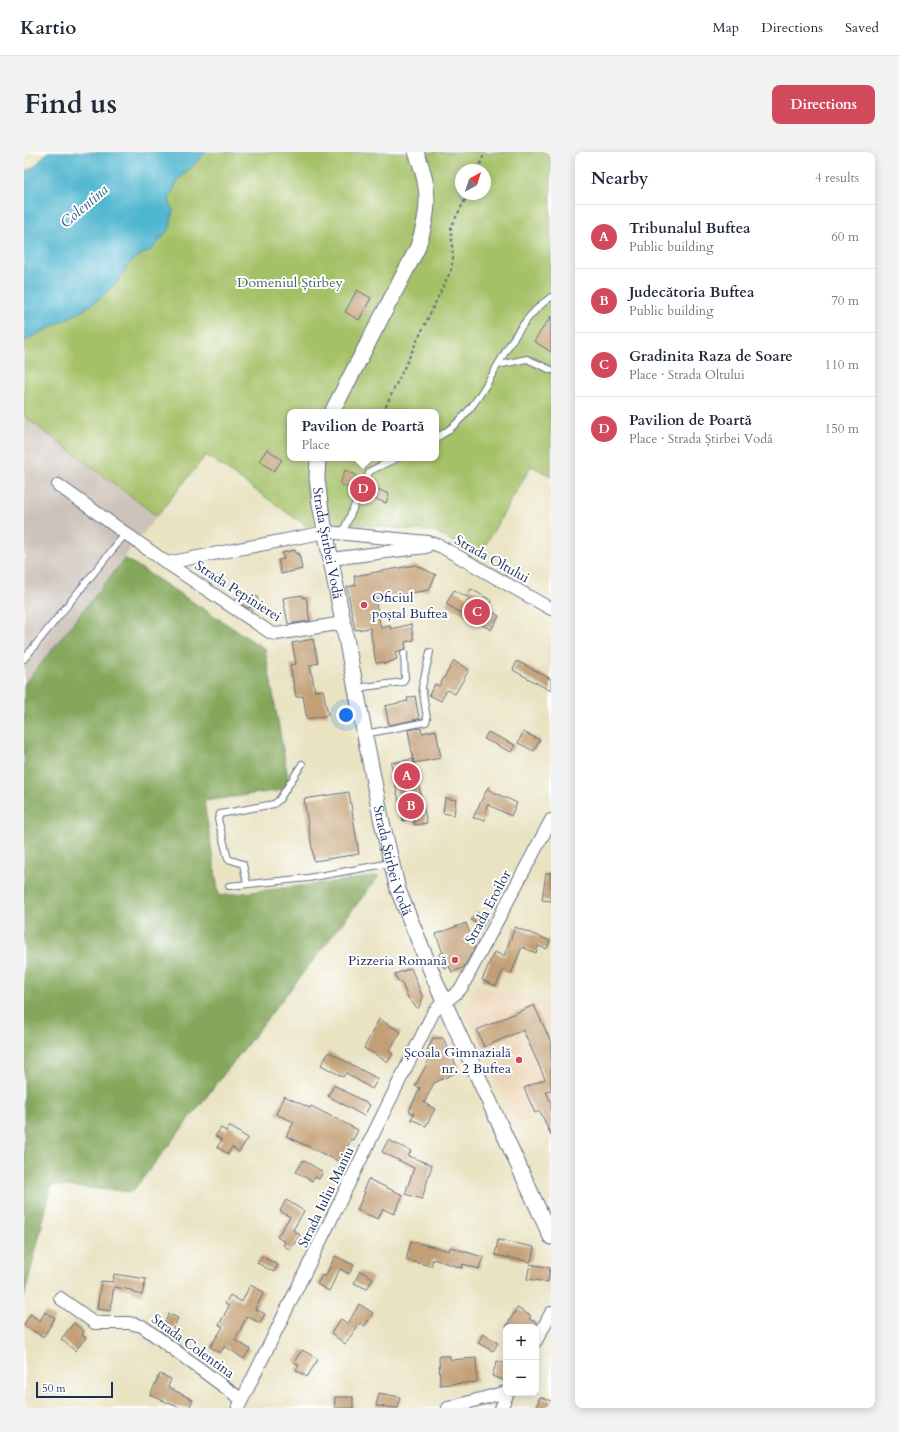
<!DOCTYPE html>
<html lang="en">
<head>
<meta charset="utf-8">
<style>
  :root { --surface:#fff; --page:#f2f2f3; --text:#1f2937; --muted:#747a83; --line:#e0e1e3; --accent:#d1495b }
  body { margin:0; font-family:Cardo,serif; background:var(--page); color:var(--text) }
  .controls { position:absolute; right:12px; bottom:12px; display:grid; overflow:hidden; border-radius:8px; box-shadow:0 2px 10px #0003 }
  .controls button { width:36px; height:36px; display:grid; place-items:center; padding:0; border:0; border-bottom:1px solid var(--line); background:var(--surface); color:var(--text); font:20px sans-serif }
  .compass { position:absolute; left:431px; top:12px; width:36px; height:36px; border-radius:50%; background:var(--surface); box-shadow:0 2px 10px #0003; rotate:39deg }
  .scale { position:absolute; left:12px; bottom:10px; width:77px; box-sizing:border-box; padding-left:4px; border:2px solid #1b2f5e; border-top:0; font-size:11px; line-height:14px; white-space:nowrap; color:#1b2f5e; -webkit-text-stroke:3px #fff; paint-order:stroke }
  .you { position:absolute; left:322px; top:563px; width:14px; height:14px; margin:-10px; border:3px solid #fff; border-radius:50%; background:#1a73e8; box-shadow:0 0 0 6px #1a73e833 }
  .badge { display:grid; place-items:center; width:26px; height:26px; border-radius:50%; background:var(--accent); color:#fff; font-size:13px; font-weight:700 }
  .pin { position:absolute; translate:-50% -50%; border:2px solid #fff; box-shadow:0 1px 4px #0006 }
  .popup { position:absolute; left:263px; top:257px; width:152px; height:52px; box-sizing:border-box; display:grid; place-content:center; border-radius:8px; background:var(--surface); filter:drop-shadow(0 1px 3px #0005); font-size:13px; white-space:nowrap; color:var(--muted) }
  .popup b { font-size:15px; color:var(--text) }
  .popup::after { content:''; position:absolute; left:50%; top:100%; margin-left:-8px; border:8px solid transparent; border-top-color:var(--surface) }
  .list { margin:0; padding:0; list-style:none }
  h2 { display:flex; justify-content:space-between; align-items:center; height:52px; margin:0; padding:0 16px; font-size:17px }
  h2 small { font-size:13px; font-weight:400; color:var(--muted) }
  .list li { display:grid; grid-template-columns:26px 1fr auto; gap:12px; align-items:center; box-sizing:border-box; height:64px; padding:0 16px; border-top:1px solid var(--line) }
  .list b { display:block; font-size:15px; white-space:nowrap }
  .list p { margin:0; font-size:13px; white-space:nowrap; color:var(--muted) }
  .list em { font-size:13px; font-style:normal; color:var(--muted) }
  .map { position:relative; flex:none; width:527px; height:1256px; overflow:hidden; border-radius:8px }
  header { display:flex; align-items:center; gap:24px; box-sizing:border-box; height:56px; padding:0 20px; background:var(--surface); border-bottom:1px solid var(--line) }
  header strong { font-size:19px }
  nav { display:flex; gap:22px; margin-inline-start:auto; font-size:14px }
  .intro { display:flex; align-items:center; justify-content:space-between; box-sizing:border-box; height:96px; padding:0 24px }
  h1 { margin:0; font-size:28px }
  .button { padding:10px 18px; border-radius:8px; background:var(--accent); color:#fff; font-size:14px; font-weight:700 }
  main { display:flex; gap:24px; padding:0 24px }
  aside { flex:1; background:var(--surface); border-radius:8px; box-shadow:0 2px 10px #0003 }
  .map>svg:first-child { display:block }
  .built { fill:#eed7bb }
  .industrial { fill:#ccc2b9 }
  .green { fill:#a5c168; stroke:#607863; fill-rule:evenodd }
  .forest { fill:#84a75c; stroke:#506b5d }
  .water { fill:#50b6cf; stroke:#367296 }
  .building { fill:#c29f75 }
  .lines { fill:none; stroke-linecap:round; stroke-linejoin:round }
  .service-casing { stroke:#636e81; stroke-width:8 }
  .minor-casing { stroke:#636e81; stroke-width:14 }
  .tertiary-casing { stroke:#636e81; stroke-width:17 }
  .path { stroke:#636e81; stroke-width:2; stroke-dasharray:3 3; stroke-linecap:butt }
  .service { stroke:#fff; stroke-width:6 }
  .minor { stroke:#fff; stroke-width:12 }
  .tertiary { stroke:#fff; stroke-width:15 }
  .poi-dot { fill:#d1495b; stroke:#fff; stroke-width:1.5 }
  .labels { text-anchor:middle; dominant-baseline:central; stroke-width:4; stroke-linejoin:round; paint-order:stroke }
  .park-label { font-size:14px; fill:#4b6262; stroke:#fff }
  .street-label { font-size:14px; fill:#1b2f5e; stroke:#fff }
  .poi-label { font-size:14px; fill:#1b2f5e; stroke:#fff; text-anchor:end }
  .water-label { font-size:15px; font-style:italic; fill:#2e5e86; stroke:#fff }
</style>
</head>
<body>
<header>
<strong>Kartio</strong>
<nav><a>Map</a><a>Directions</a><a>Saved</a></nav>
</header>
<div class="intro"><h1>Find us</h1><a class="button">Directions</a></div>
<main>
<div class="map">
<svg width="527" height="1256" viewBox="0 0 527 1256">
  <rect width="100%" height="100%" fill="#fff"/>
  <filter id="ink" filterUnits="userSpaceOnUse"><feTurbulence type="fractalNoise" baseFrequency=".025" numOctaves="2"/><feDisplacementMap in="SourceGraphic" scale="8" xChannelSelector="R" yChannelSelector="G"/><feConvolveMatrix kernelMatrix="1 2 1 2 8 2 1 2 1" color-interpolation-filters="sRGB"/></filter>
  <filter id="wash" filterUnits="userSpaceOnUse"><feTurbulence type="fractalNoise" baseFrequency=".012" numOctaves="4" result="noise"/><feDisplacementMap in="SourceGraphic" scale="16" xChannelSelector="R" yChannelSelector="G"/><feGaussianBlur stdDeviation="0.9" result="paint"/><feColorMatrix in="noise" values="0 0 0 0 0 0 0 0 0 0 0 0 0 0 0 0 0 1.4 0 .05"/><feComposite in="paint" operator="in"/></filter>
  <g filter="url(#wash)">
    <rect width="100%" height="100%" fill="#e9e3c2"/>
    <path class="built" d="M 453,833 L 527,853 L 527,957 L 493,973 L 440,858 Z"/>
    <path class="industrial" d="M 0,264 L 133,364 L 0,533 Z"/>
    <path class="green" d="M 183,0 L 527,0 L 527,324 L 507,314 L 455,404 L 412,380 L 307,370 L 282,374 L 182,303 L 133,364 L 0,264 L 0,189 L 58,159 L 92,131 L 105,112 L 116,103 L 128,98 L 149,59 L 145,47 L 154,28 ZM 437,18 L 461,18 L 461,42 L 437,42 ZM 266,260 L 412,260 L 412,306 L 266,306 Z"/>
    <path class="forest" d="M 101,406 L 241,497 L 266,637 L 180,649 L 195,744 L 355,724 L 108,1040 L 28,1033 L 0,1146 L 0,533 Z"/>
    <path class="water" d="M 24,0 L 183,0 L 154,28 L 145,47 L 149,59 L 146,76 L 128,98 L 116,103 L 105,112 L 92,131 L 76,146 L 58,159 L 0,189 L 0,20 L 11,14 Z"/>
    <g id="blocks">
      <g class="building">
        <path d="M 333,138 L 347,146 L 335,168 L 321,160 Z"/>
        <path d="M 527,164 L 527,200 L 510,189 Z"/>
        <path d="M 243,297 L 258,308 L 250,319 L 235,309 Z"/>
        <path d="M 321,318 L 332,323 L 330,327 L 336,330 L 338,336 L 342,336 L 344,333 L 365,342 L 362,351 L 340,343 L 337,337 L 332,339 L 316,332 Z"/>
        <path d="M 271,398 L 272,402 L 275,401 L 278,417 L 257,422 L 254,408 L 260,407 L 258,401 Z"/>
        <path d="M 392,413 L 412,423 L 405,438 L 351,447 L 357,476 L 366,474 L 367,477 L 387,472 L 390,488 L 381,490 L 382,497 L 371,500 L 373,507 L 360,512 L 359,510 L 352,511 L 346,476 L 331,478 L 323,435 L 332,433 L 330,424 Z"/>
        <path d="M 447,437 L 468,449 L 463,457 L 475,464 L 467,478 L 422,452 L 430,438 L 443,445 Z"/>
        <path d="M 278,443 L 279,446 L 282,445 L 286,469 L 264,472 L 259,446 Z"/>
        <path d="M 233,444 L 235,454 L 223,456 L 212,448 L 212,447 Z"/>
        <path d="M 289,487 L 294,511 L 286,513 L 291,539 L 299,538 L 304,563 L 283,567 L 279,544 L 272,545 L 266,513 L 272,512 L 268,491 Z"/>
        <path d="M 430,509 L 445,518 L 431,542 L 423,538 L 417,549 L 405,543 L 411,532 L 415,534 Z"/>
        <path d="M 493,509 L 527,527 L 527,539 L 489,518 Z"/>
        <path d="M 391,544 L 395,567 L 365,573 L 361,554 L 384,549 L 383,546 Z"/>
        <path d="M 397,576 L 398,581 L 412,578 L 417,606 L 390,611 L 384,578 Z"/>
        <path d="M 464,580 L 491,593 L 487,600 L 460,587 Z"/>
        <path d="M 499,580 L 516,588 L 510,599 L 494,591 Z"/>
        <path d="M 389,607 L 403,671 L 391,673 L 389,666 L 379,669 L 367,611 Z"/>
        <path d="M 464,635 L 466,635 L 465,638 L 493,651 L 487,664 L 463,652 L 461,668 L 449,666 Z"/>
        <path d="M 325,640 L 335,702 L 290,709 L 280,647 Z"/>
        <path d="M 421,646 L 432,648 L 430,663 L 419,661 Z"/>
        <path d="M 522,721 L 527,721 L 527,749 L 518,748 Z"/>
        <path d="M 452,760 L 463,767 L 458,775 L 447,768 Z"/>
        <path d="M 442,771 L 451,795 L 439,816 L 428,820 L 425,814 L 420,816 L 415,802 L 419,801 L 412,782 Z"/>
        <path d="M 491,775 L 526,789 L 523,797 L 514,794 L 512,801 L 498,795 L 487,822 L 479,818 L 472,834 L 458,828 L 470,800 L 480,804 Z"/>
        <path d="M 387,816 L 399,846 L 394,857 L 384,846 L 377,829 L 374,830 L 371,822 Z"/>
        <path d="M 510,853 L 527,890 L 527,940 L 526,938 L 522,940 L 527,950 L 527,983 L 516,959 L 511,961 L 500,936 L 521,927 L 499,878 L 460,895 L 453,878 Z"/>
        <path d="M 355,867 L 377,880 L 365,899 L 369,902 L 364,910 L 340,896 Z"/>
        <path d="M 409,886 L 419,886 L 433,915 L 431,916 L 433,920 L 410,931 L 400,951 L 411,957 L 402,974 L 387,967 L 390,962 L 385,959 L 396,936 L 391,934 L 405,908 L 400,905 Z"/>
        <path d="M 305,900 L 354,927 L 348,937 L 322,921 L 319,925 L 297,913 Z"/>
        <path d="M 310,933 L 346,953 L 340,964 L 304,944 Z"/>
        <path d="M 260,944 L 286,956 L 287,954 L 334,978 L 329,988 L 327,987 L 316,1010 L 262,984 L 270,970 L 252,962 Z"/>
        <path d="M 205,974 L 224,986 L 215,1000 L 208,995 L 204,1002 L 193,995 L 198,988 L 191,984 L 197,976 L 202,979 Z"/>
        <path d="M 364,988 L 387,999 L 384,1004 L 408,1013 L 398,1047 L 381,1042 L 390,1016 L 358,1000 Z"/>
        <path d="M 279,1008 L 299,1020 L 295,1027 L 291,1025 L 288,1029 L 272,1020 Z"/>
        <path d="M 344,1027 L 379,1043 L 370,1062 L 359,1057 L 354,1067 L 333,1058 L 341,1040 L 339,1039 Z"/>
        <path d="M 262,1048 L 280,1059 L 269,1078 L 276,1083 L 266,1098 L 259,1093 L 261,1090 L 253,1085 L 266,1065 L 256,1059 Z"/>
        <path d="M 474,1088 L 510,1095 L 507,1110 L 471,1103 Z"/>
        <path d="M 387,1089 L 425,1099 L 426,1095 L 459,1105 L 455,1117 L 439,1112 L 438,1116 L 409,1107 L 407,1114 L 382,1108 Z"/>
        <path d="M 237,1104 L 254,1113 L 250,1120 L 233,1111 Z"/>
        <path d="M 311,1104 L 330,1113 L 325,1122 L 316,1117 L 305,1139 L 293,1132 L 298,1123 L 301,1125 Z"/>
        <path d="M 506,1112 L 526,1116 L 524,1130 L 503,1127 Z"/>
        <path d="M 336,1119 L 349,1126 L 343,1137 L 330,1131 Z"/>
        <path d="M 90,1122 L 122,1127 L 118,1143 L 108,1140 L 108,1138 L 90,1135 L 86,1159 L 73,1157 L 77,1129 L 89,1130 Z"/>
        <path d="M 226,1133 L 240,1140 L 231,1157 L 241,1162 L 236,1171 L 223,1164 L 211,1188 L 226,1197 L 220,1207 L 201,1194 L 196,1201 L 186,1195 L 199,1175 L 195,1173 L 205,1154 L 201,1152 L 206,1143 L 218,1150 Z"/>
        <path d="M 335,1152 L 349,1161 L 341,1174 L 336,1171 L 321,1192 L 307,1181 L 317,1167 L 324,1172 Z"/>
        <path d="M 493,1156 L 507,1164 L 505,1167 L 513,1171 L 511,1175 L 482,1175 Z"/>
        <path d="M 21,1160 L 31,1166 L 20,1184 L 17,1184 L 0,1173 L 6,1162 L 16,1169 Z"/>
        <path d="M 145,1162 L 154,1166 L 145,1185 L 137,1178 Z"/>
        <path d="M 50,1171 L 60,1180 L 58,1183 L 62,1186 L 51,1199 L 37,1187 Z"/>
        <path d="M 459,1182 L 474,1191 L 469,1199 L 454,1191 Z"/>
        <path d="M 278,1198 L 294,1207 L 283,1225 L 272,1218 L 275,1213 L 270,1210 Z"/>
        <path d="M 415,1204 L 426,1204 L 427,1208 L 452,1206 L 453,1230 L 416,1233 Z"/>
        <path d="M 473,1209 L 482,1212 L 482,1229 L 468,1224 Z"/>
        <path d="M 136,1222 L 147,1227 L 144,1235 L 169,1248 L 165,1256 L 156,1256 L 126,1243 Z"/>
        <path d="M 355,1241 L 376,1245 L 374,1256 L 352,1254 Z"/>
        <rect x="311" y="1245" width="18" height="11"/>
        <path d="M 516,1245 L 527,1249 L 527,1256 L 512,1256 Z"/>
      </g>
    </g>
  </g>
  <g filter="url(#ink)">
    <use href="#blocks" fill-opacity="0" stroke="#636e81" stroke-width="1"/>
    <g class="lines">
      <g class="service-casing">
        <g id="service">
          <path d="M 474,213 L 503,207 L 527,218"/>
          <path d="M 412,286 C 467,257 476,180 527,145"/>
          <path d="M 340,332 L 346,319 L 373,306"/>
          <path d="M 318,382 L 336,341"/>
          <path d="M 0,507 L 102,381"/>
          <path d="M 332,536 L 379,530 L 381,526 L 380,501"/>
          <path d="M 341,582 L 402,570 L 403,567 L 398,535 L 406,500"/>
          <path d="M 223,732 L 219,712 L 204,707 L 194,667 L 196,662 L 250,652 L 255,648 L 278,612"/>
          <path d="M 205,734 L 284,726 L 367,711"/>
        </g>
      </g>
      <g class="minor-casing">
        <g id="minor">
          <path d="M 34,333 L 143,411 L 247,481 L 252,482 L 319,471"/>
          <path d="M 307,407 L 402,395"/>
          <path d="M 143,411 L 302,380 L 404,390 L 416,394 L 527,457"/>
          <path d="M 36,1146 L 71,1171 L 105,1171 L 118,1174 L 218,1248"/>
          <path d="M 512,1189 L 527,1161"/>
          <path d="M 214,1256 L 409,861 C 417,850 430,846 438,835 L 527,668"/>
          <path d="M 424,1256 L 482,1240"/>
          <path d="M 477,1256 L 484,1241"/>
        </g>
      </g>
      <g class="tertiary-casing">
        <g id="tertiary">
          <path d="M 308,260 L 393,97 C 406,60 407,36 392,0"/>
          <path id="s1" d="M 294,306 L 293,326 L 296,352 L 357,666 L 374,738 L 420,850 L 527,1085"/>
        </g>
      </g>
      <g class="path">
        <path d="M 454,18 L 461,0"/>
        <path d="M 359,260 L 427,118 L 429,106 L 427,75 L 444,42"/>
      </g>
      <use href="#service" class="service"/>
      <use href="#minor" class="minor"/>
      <use href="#tertiary" class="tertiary"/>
    </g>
  </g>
  <g class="poi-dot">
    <circle cx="340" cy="453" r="4"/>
    <circle cx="431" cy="808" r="4"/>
    <circle cx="495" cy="908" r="4"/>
  </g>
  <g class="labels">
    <g class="park-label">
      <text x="266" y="130">Domeniul Știrbey</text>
    </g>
    <g class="street-label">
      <text stroke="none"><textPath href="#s1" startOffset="86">Strada Știrbei Vodă</textPath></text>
      <text transform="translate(468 407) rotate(29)">Strada Oltului</text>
      <text transform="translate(214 439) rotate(33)">Strada Pepinierei</text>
      <text stroke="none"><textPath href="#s1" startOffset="410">Strada Știrbei Vodă</textPath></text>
      <text transform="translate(464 755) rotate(-62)">Strada Eroilor</text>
      <text transform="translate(302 1045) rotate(-64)">Strada Iuliu Maniu</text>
      <text transform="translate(169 1194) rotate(36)">Strada Colentina</text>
    </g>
    <g class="poi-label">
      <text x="348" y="445" text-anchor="start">Oficiul<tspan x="348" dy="16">poștal Buftea</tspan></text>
      <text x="423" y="808">Pizzeria Romană</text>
      <text x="487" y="900">Școala Gimnazială<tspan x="487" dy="16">nr. 2 Buftea</tspan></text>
    </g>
    <g class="water-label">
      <text transform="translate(60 54) rotate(-41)">Colentina</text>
    </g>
  </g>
</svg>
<div class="controls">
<button>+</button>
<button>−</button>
</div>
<svg class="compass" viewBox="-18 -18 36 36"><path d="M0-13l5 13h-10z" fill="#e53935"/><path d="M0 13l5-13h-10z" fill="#747a83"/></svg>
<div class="scale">50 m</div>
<div class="you"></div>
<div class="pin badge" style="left:383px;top:624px">A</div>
<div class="pin badge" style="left:387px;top:654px">B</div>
<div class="pin badge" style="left:453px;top:460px">C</div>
<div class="pin badge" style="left:339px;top:337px">D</div>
<div class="popup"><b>Pavilion de Poartă</b>Place</div>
</div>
<aside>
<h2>Nearby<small>4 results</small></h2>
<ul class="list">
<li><span class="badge">A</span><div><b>Tribunalul Buftea</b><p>Public building</p></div><em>60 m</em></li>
<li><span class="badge">B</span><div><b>Judecătoria Buftea</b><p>Public building</p></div><em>70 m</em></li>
<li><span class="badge">C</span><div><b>Gradinita Raza de Soare</b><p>Place · Strada Oltului</p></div><em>110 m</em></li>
<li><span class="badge">D</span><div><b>Pavilion de Poartă</b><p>Place · Strada Știrbei Vodă</p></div><em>150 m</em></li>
</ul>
</aside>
</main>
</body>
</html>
